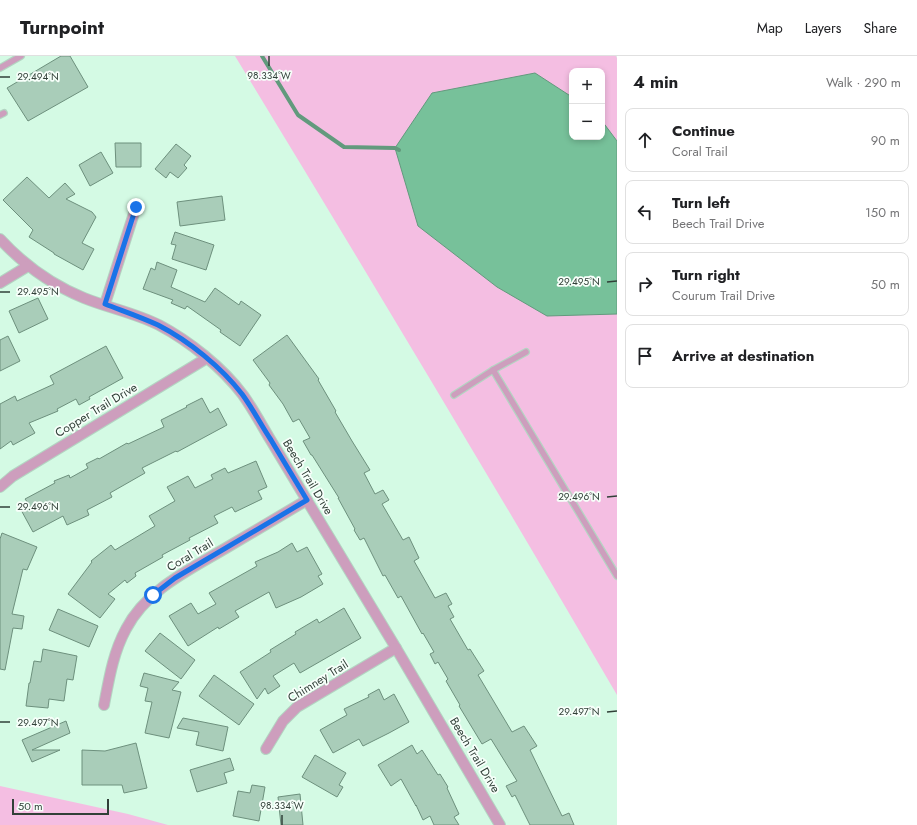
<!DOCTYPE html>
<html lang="en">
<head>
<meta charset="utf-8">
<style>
  :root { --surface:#fff; --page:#f2f2f2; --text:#202124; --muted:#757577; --line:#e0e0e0 }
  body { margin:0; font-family:Jost,sans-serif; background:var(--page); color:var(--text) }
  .controls { position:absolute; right:12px; top:12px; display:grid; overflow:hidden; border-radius:8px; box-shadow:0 2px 6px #0003 }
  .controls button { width:36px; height:36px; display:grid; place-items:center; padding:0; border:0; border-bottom:1px solid var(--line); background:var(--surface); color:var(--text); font:20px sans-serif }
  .scale { position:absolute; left:12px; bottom:10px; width:97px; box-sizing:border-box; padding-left:4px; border:2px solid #314038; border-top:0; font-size:11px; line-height:14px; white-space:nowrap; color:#314038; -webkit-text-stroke:3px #f7fffa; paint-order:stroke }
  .stop { position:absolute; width:12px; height:12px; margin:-9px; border:3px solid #1a73e8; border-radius:50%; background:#fff }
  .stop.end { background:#1a73e8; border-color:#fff; box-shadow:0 1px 4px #0008 }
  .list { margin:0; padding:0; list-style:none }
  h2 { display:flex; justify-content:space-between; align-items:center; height:52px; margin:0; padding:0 16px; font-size:17px }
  h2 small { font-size:13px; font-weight:400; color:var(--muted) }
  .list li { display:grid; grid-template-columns:26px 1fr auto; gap:12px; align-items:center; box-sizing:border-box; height:64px; margin:0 8px 8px; padding:0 8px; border:1px solid var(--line); border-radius:8px }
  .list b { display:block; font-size:15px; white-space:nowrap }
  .list p { margin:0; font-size:13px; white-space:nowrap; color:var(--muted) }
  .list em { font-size:13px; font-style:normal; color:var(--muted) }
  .icon { flex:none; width:22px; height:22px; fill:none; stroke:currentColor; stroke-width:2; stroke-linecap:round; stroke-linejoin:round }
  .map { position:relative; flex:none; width:617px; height:769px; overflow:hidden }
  header { display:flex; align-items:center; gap:24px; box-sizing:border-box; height:56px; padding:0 20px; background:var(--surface); border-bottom:1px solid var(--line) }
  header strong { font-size:19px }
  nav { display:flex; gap:22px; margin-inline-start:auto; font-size:14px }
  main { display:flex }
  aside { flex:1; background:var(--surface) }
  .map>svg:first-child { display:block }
  .green { fill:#f4bee2; fill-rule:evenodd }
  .water { fill:#77c19a; stroke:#629a7d }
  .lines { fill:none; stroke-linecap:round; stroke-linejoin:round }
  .stream { stroke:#629a7d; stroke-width:4 }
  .building { fill:#a9cdb9; stroke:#6d907d }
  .lane-casing { stroke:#b3d5c2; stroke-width:8 }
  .street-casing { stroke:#b3d5c2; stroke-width:12 }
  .lane { stroke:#cd9ebd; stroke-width:5.5 }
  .street { stroke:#cd9ebd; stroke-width:10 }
  .route { stroke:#1a73e8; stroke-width:5 }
  .ticks { fill:none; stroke:#314038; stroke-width:1.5 }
  .labels { text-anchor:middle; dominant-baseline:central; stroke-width:3.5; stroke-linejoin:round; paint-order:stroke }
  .street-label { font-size:12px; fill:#314038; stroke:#f7fffa }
  .ticks-label { font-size:10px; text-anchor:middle; fill:#314038; stroke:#f7fffa; stroke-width:3.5; stroke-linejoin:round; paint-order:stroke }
</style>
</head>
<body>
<header>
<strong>Turnpoint</strong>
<nav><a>Map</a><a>Layers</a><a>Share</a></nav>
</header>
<main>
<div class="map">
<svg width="617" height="769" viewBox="0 0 617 769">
  <rect width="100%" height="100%" fill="#d4fae4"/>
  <g class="green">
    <path d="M 235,0 L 616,0 L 617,2 L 617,639 C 492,425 364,212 235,0 ZM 572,15 L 602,15 L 602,81 L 572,81 Z"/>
    <path d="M 0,730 L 128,758 L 168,769 L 0,769 Z"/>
  </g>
  <path class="water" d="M 535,17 L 572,41 L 572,81 L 602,81 L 602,65 L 617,85 L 617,258 L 547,260 L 497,231 L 418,170 L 395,92 L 432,37 Z"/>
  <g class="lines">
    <path class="stream" d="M 262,0 L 298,59 L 344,91 L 395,92 L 399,94"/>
  </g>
  <g class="building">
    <path d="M 61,0 L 70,0 L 88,31 L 28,65 L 7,32 Z"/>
    <path d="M 115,87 L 141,87 L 141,111 L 116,111 Z"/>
    <path d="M 176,88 L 191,100 L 184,109 L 187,112 L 178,122 L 170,116 L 166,122 L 155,113 Z"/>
    <path d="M 101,96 L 113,117 L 90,130 L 79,109 Z"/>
    <path d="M 27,121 L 49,142 L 65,127 L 75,138 L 66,143 L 92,156 L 96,161 L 82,187 L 94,193 L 83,214 L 54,198 L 54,197 L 29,181 L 33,174 L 3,144 Z"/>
    <path d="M 222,140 L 225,164 L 180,170 L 177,146 Z"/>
    <path d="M 175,176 L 214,189 L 206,214 L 172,203 L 176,189 L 171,188 Z"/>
    <path d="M 157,206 L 177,214 L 171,231 L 205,246 L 215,232 L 239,249 L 241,245 L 261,259 L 240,290 L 220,276 L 221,274 L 187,250 L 185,253 L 171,247 L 173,244 L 143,233 L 151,212 L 155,214 Z"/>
    <path d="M 38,242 L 48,263 L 19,277 L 9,255 Z"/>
    <path d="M 287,279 L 319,323 L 318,324 L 336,355 L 335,356 L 352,385 L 370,414 L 364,417 L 375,438 L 383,434 L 389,444 L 382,448 L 403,484 L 409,481 L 419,502 L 414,505 L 435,542 L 446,537 L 452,548 L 448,550 L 454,561 L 450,563 L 468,594 L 470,593 L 484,615 L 478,619 L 512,676 L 524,670 L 537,690 L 530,694 L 562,760 L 569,757 L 574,769 L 530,769 L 515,739 L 512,741 L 506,730 L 517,725 L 491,683 L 482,688 L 459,650 L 460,649 L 446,625 L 448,623 L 438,606 L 435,608 L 430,598 L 434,596 L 423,577 L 422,578 L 401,540 L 398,542 L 385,519 L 383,520 L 364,482 L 360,484 L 354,474 L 355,473 L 338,442 L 339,442 L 312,399 L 311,399 L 303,385 L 310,382 L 299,363 L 293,366 L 283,348 L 269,329 L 270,327 L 253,304 Z"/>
    <path d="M 8,280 L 20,305 L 0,315 L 0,284 Z"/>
    <path d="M 106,290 L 123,322 L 89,341 L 90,343 L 79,349 L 76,343 L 57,353 L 58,355 L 29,367 L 35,377 L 13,389 L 11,385 L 0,393 L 0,348 L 15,340 L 17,345 L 54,328 L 50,320 Z"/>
    <path d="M 202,342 L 210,357 L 218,352 L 227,369 L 177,396 L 176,395 L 142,412 L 145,417 L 110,437 L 112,441 L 87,454 L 89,459 L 67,469 L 63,460 L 33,476 L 20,452 L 28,447 L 25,443 L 55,427 L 54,425 L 69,419 L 70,422 L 88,412 L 86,408 L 98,402 L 99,403 L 127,387 L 128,388 L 164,371 L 161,364 L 187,351 L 186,350 Z"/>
    <path d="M 256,405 L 267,431 L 258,435 L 262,443 L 235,456 L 232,451 L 214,460 L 218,467 L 189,482 L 190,484 L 162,499 L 163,501 L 135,517 L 136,520 L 127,527 L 125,524 L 108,538 L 115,543 L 100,562 L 68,538 L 92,506 L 91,505 L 111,489 L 115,494 L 155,470 L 149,460 L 175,445 L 167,431 L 188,420 L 195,432 L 213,423 L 211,419 L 225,412 L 228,417 Z"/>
    <path d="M 2,477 L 37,491 L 27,514 L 23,513 L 12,558 L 24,560 L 22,573 L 13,572 L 5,614 L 0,613 L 0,483 Z"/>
    <path d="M 292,487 L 297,496 L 307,491 L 322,518 L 318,520 L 323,528 L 301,541 L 276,552 L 269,536 L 235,555 L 239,561 L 219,573 L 218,571 L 188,590 L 169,560 L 191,547 L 198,558 L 216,548 L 209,537 L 257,510 L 255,506 L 278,496 Z"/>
    <path d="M 344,552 L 361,582 L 300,617 L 294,607 L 273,620 L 280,630 L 268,638 L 265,632 L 257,643 L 240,616 L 271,596 L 270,594 L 296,578 L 295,576 L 317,563 L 319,567 Z"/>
    <path d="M 58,553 L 98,570 L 89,591 L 49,574 Z"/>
    <path d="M 160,577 L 195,604 L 181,623 L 145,595 Z"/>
    <path d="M 43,593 L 77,600 L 73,624 L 67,623 L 64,645 L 49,643 L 48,652 L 26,650 L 29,627 L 30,627 L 34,605 L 41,606 Z"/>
    <path d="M 144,617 L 179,626 L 172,634 L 181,636 L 169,682 L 145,677 L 152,646 L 145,645 L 148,632 L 140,630 Z"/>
    <path d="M 214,619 L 254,648 L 239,669 L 199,640 Z"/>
    <path d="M 379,633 L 384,644 L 394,638 L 409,666 L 389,677 L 363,690 L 359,683 L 333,697 L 320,674 L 347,659 L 344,653 L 369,641 L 368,639 Z"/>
    <path d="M 183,662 L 228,671 L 223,695 L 196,689 L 199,676 L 177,672 Z"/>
    <path d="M 66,665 L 70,677 L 32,694 L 60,694 L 32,706 L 22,684 Z"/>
    <path d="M 136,687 L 147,732 L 124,737 L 122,729 L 82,729 L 82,694 L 105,695 Z"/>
    <path d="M 412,689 L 417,698 L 422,694 L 438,719 L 440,718 L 448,731 L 447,732 L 459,758 L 454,761 L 459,769 L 434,769 L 430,760 L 423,764 L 416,749 L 416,750 L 401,723 L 391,730 L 378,709 Z"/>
    <path d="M 315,699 L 346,717 L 339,729 L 343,731 L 337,741 L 302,721 Z"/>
    <path d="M 230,702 L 234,714 L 224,717 L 227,727 L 197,736 L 190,714 Z"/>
    <path d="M 252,729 L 265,731 L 259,765 L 233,760 L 238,735 L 250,737 Z"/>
    <path d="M 300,738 L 303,769 L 281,769 L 278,741 Z"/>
  </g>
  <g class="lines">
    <g class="lane-casing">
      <g id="lane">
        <path d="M 0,12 L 21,0"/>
        <path d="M 0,59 L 4,57"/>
        <path d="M 493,314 L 526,296"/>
        <path d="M 454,339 L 493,314 L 617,520"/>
      </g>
    </g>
    <g class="street-casing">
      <g id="street">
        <path d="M 0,183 C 24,209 52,229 84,242 C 109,252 135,257 159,269 C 189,285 222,311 243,339 C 253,353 261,368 270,383 L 396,592 L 500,769"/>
        <path d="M 0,227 L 28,210"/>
        <path d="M 105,248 L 136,151"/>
        <path d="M 0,431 L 13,420 L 207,302"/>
        <path d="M 104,649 C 109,623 113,597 126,573 C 146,534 189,514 226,492 C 253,476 280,460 307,444"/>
        <path d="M 266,693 L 283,665 L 297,651 L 396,592"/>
      </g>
    </g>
    <use href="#lane" class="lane"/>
    <use href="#street" class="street"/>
  </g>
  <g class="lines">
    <path class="route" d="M 136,151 L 105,248 C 123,255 141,261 158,269 C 189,285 221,311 242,338 C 253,353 261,369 271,384 C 283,404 295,424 307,444 L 175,522 L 153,539"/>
  </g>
  <path class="ticks" d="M 269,0 L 269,10M 0,21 L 10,21M 607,226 L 617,225M 0,236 L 10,236M 607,441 L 617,440M 0,451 L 10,451M 607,656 L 617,655M 0,666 L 10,666M 282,759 L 282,769"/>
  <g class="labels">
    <g class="street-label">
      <text transform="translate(96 354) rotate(-31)">Copper Trail Drive</text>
      <text transform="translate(308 421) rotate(59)">Beech Trail Drive</text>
      <text transform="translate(190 499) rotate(-31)">Coral Trail</text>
      <text transform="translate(318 625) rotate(-32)">Chimney Trail</text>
      <text transform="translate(475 699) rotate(59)">Beech Trail Drive</text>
    </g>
  </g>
  <g class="ticks-label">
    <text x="269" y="23">98.334°W</text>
    <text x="38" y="24">29.494°N</text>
    <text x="579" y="229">29.495°N</text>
    <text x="38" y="239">29.495°N</text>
    <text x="579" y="444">29.496°N</text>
    <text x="38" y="454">29.496°N</text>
    <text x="579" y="659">29.497°N</text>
    <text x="38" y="670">29.497°N</text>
    <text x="282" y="753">98.334°W</text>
  </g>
</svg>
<div class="controls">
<button>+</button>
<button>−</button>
</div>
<div class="scale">50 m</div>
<div class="stop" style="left:153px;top:539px"></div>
<div class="stop end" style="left:136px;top:151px"></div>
</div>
<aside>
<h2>4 min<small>Walk · 290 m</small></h2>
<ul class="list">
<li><svg class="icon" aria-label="ahead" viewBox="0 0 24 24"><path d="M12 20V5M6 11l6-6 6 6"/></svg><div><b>Continue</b><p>Coral Trail</p></div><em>90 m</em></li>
<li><svg class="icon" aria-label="left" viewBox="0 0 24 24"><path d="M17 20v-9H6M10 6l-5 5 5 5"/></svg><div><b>Turn left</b><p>Beech Trail Drive</p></div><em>150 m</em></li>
<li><svg class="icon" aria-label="right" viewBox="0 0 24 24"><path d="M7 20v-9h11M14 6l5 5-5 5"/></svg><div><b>Turn right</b><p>Courum Trail Drive</p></div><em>50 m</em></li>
<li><svg class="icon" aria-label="arrive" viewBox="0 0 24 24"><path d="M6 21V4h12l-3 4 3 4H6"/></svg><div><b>Arrive at destination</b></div></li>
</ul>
</aside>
</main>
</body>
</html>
